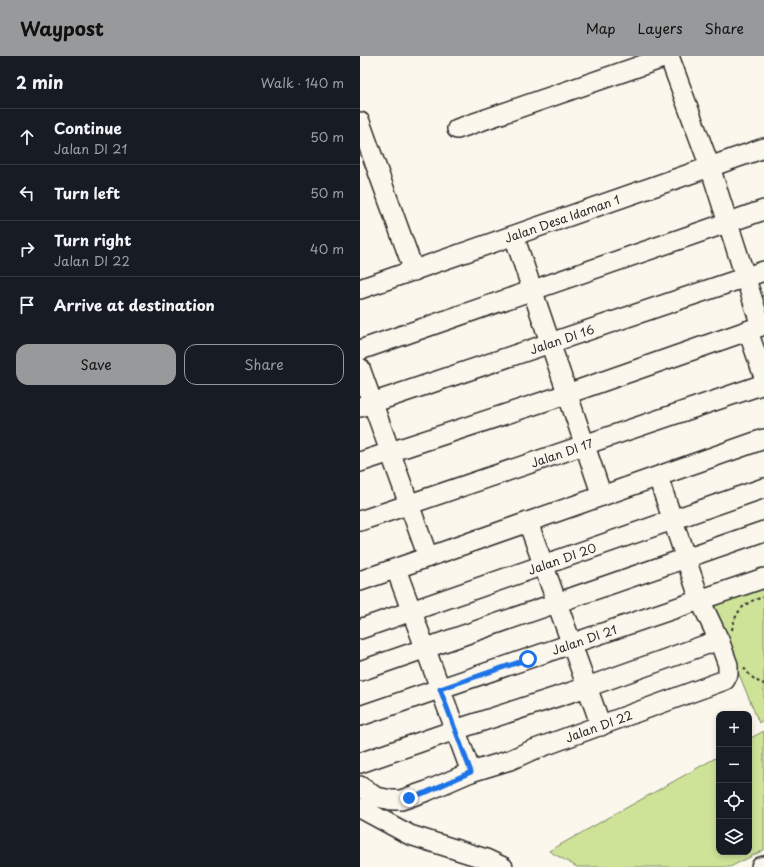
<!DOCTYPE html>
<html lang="en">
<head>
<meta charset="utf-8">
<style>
  :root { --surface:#171b24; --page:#20242c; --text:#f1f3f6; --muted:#9ea1a6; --line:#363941; --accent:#98999b }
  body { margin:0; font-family:"Playpen Sans",sans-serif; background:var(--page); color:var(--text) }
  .controls { position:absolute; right:12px; bottom:12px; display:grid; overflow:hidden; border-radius:8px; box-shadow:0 2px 6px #0003 }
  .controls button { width:36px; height:36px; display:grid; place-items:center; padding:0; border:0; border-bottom:1px solid var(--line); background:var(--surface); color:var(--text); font:20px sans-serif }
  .stop { position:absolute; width:12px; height:12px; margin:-9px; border:3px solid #1a73e8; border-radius:50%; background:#fff }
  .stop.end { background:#1a73e8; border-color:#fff; box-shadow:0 1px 4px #0008 }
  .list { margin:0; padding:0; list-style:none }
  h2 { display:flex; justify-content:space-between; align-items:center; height:52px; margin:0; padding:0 16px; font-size:17px }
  h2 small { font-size:13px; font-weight:400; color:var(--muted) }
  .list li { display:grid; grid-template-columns:26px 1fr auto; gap:12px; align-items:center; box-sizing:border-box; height:56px; padding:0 16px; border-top:1px solid var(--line) }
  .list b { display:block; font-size:15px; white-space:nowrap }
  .list p { margin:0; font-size:13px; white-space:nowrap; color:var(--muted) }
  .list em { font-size:13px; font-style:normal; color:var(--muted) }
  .actions { display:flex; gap:8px; padding:12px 16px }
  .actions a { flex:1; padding:9px 0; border:1px solid var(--accent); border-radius:12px; text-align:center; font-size:14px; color:var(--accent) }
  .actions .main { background:var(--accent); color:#111 }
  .icon { flex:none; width:22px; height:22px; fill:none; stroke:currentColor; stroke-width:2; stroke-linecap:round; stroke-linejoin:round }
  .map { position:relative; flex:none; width:404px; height:811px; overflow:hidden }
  header { display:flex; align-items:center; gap:24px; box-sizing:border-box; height:56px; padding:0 20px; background:var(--accent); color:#111 }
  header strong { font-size:19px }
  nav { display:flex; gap:22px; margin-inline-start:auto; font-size:14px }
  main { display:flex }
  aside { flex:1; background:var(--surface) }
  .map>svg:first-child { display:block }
  .green { fill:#cee398; stroke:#7c8762 }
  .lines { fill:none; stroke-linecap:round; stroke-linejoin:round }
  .minor-casing { stroke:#2b2b2b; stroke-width:22 }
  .path { stroke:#2b2b2b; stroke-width:2; stroke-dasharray:3 3; stroke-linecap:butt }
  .minor { stroke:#fbf7ec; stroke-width:19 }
  .route { stroke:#1a73e8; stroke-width:5 }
  .labels { text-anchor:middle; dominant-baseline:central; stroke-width:3; stroke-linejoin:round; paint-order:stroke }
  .street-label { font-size:12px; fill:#2b2b2b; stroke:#fbf7ec }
</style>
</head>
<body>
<header>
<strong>Waypost</strong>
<nav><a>Map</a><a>Layers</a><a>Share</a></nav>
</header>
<main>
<aside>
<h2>2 min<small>Walk · 140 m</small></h2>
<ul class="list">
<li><svg class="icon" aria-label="ahead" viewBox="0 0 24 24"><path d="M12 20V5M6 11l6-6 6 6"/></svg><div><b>Continue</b><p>Jalan DI 21</p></div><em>50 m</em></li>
<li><svg class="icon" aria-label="left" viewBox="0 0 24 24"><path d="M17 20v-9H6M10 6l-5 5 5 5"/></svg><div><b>Turn left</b></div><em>50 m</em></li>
<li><svg class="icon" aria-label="right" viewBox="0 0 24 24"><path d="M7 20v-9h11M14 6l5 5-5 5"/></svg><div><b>Turn right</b><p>Jalan DI 22</p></div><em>40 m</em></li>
<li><svg class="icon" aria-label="arrive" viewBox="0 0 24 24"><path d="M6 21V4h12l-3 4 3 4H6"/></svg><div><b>Arrive at destination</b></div></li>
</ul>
<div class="actions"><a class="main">Save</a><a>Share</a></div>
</aside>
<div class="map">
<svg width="404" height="811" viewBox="0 0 404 811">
  <rect width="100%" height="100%" fill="#fbf7ec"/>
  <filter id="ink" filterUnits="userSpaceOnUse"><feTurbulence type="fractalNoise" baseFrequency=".025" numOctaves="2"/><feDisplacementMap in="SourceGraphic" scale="8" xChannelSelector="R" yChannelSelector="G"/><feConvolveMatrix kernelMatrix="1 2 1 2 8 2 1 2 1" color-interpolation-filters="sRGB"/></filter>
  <g filter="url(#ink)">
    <g class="green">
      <path d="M 404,528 L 404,663 L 399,667 L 349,545 Z"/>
      <path d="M 404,675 L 404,794 L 370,811 L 217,811 L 189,795 L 359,700 L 359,796 L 389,796 L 389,683 Z"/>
    </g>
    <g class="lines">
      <g class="minor-casing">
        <g id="minor">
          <path d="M 309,0 L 350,111 L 401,270"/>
          <path d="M 0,66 L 54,215"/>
          <path d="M 97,73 L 309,0"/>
          <path d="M 154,180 L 242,440"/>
          <path id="s1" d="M 0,233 L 404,92"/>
          <path d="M 388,275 L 404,321"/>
          <path d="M 0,294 L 404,154"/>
          <path d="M 0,312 L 68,501"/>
          <path id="s2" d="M 0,351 L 404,215"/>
          <path d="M 0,406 L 207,338 L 404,269"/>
          <path id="s3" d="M 0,465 L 404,328"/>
          <path d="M 168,466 L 241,670"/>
          <path d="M 36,513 L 111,716"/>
          <path d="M 0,525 L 404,383"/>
          <path id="s4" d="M 0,573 L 404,432"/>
          <path d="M 0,615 L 404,475"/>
          <path id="s5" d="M 0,660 L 404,522"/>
          <path d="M 0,707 L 95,674 L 227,631 L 359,584"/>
          <path id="s6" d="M 0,730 L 16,741 L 32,744 L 41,744 L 67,735 L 111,716 L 150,704 L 170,695 L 365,624 L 368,618 L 368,609 L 359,584 L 340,544 L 298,421"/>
          <path d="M 0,752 L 50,779 L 126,803 L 143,811"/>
          <path d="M 401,811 L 404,810"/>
        </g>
      </g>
      <g class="path">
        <path d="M 372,574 C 375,554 386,545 404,541"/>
        <path d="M 384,612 C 389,619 395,625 404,628"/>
      </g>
      <use href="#minor" class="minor"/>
    </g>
  </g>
  <g class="lines" filter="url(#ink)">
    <path class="route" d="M 49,742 L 67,736 L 111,716 L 80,633 L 168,603"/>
  </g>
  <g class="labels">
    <g class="street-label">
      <text stroke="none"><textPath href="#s1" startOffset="214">Jalan Desa Idaman 1</textPath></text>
      <text stroke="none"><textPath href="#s2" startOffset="213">Jalan DI 16</textPath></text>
      <text stroke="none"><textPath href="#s3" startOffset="213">Jalan DI 17</textPath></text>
      <text stroke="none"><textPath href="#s4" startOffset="214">Jalan DI 20</textPath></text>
      <text stroke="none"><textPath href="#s5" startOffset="237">Jalan DI 21</textPath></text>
      <text stroke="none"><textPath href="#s6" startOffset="256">Jalan DI 22</textPath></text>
    </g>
  </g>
</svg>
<div class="controls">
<button>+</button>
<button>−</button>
<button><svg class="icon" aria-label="locate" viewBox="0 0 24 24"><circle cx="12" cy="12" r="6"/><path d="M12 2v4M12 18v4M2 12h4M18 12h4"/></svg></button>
<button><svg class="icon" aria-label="layers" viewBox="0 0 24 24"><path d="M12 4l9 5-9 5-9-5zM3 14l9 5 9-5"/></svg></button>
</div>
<div class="stop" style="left:168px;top:603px"></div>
<div class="stop end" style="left:49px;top:742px"></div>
</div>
</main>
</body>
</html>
